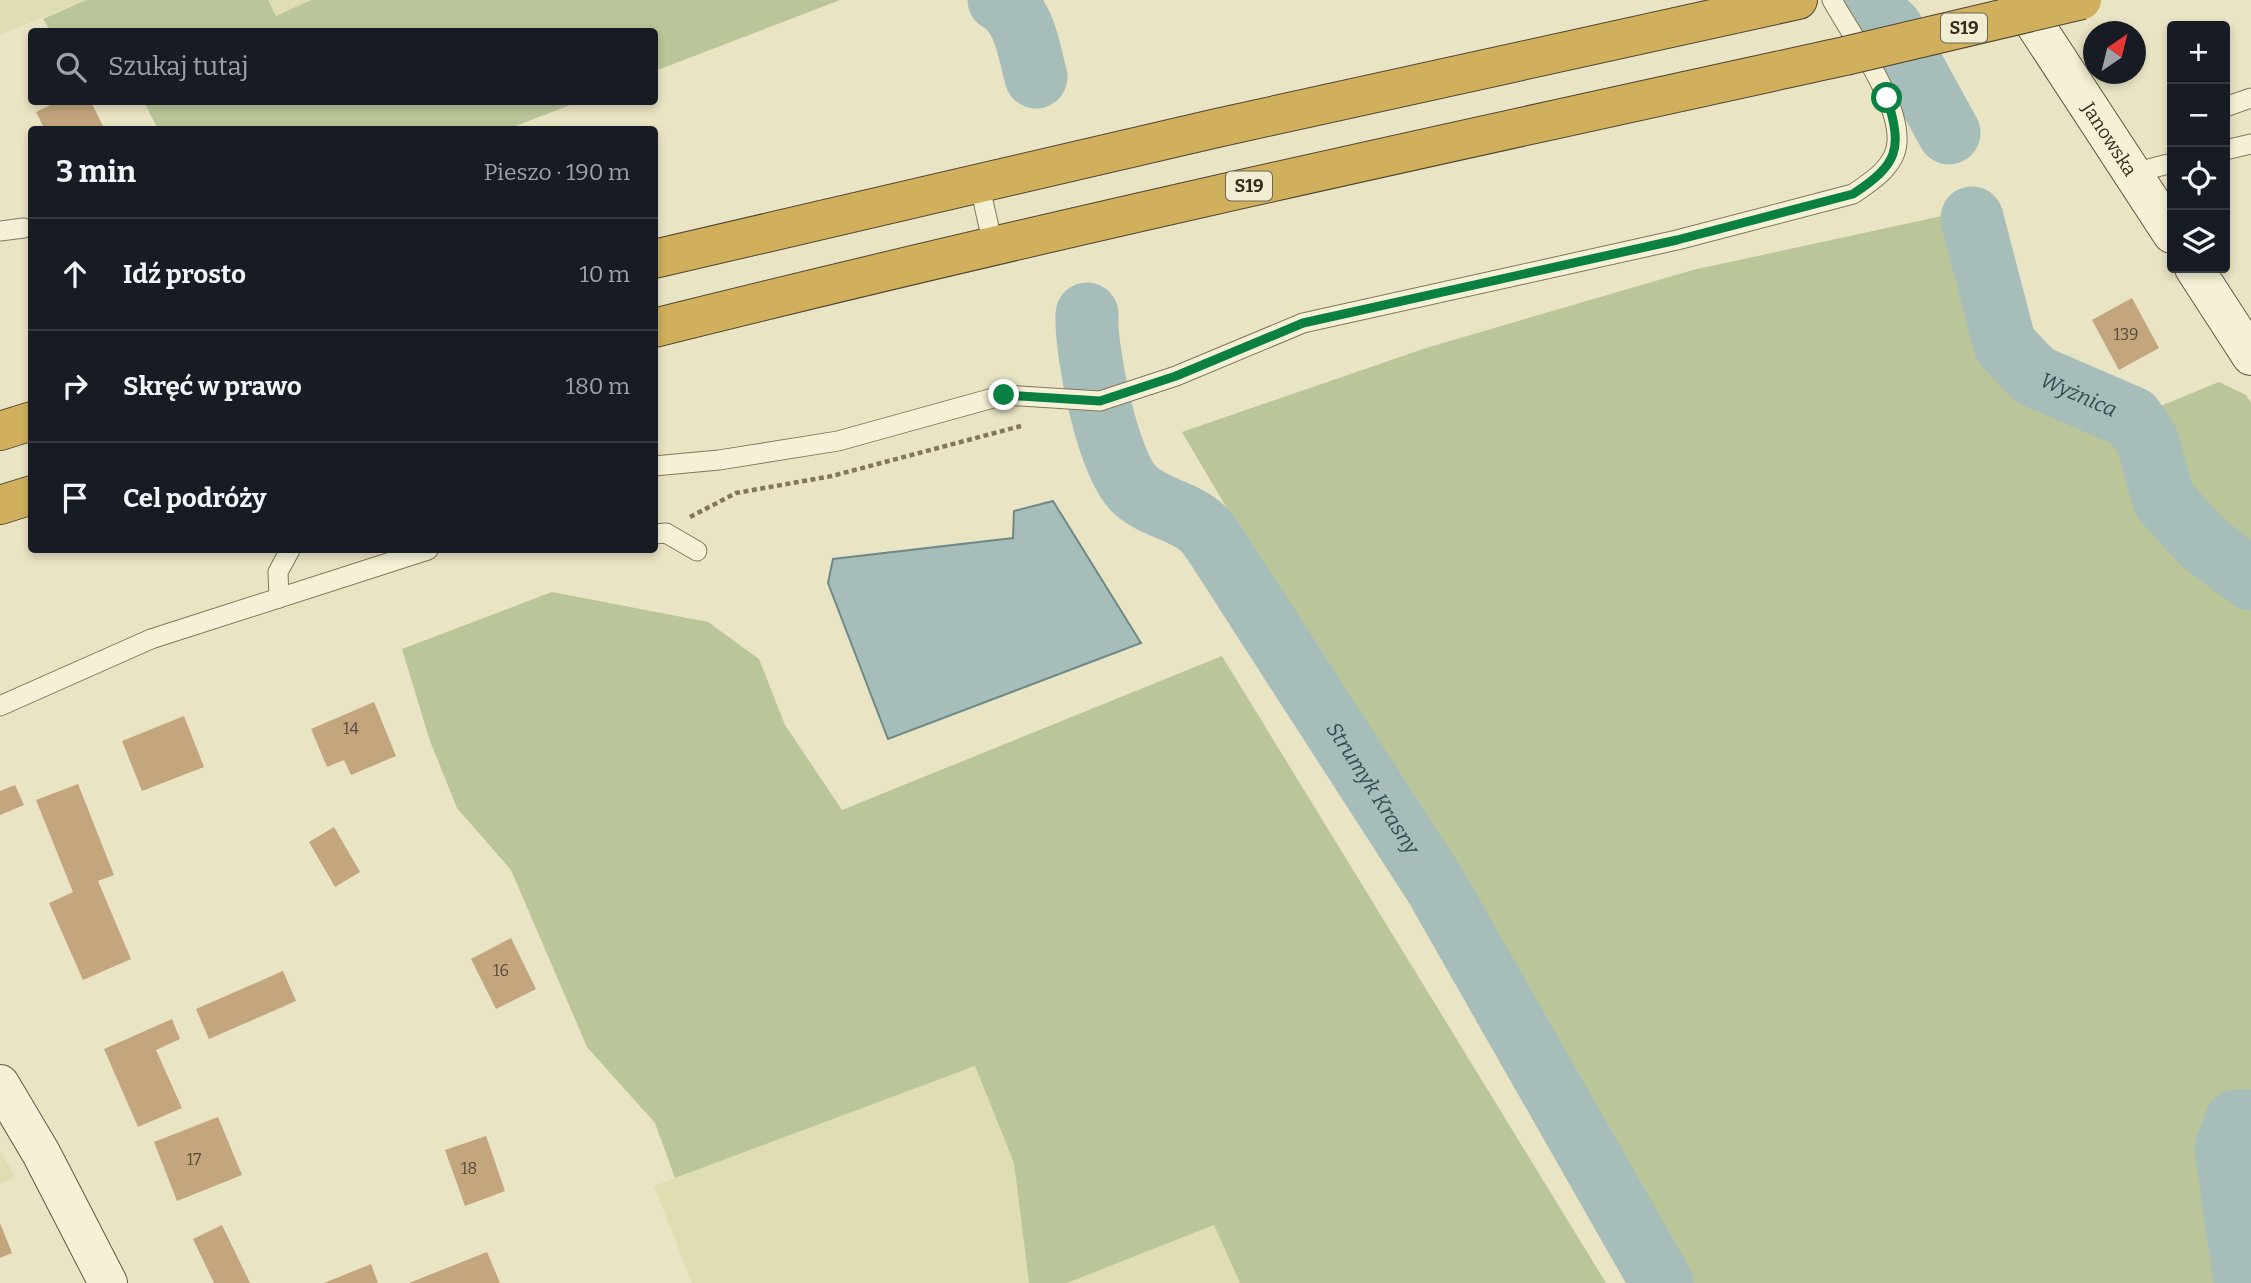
<!DOCTYPE html>
<html lang="pl">
<head>
<meta charset="utf-8">
<style>
  :root { --surface:#171b24; --page:#20242c; --text:#f1f3f6; --muted:#9ea1a6; --line:#363941 }
  body { margin:0; font-family:Bitter,serif; background:var(--page); color:var(--text) }
  .controls { position:absolute; right:21px; top:21px; display:grid; overflow:hidden; border-radius:7px; box-shadow:0 4px 10px #0003 }
  .controls button { width:63px; height:63px; display:grid; place-items:center; padding:0; border:0; border-bottom:2px solid var(--line); background:var(--surface); color:var(--text); font:35px sans-serif }
  .compass { position:absolute; left:2083px; top:21px; width:63px; height:63px; border-radius:50%; background:var(--surface); box-shadow:0 4px 10px #0003; rotate:35deg }
  .stop { position:absolute; width:21px; height:21px; margin:-16px; border:5px solid #0b8043; border-radius:50%; background:#fff }
  .stop.end { background:#0b8043; border-color:#fff; box-shadow:0 2px 7px #0008 }
  .list { margin:0; padding:0; list-style:none }
  h2 { display:flex; justify-content:space-between; align-items:center; height:91px; margin:0; padding:0 28px; font-size:30px }
  h2 small { font-size:23px; font-weight:400; color:var(--muted) }
  .list li { display:grid; grid-template-columns:46px 1fr auto; gap:21px; align-items:center; box-sizing:border-box; height:112px; padding:0 28px; border-top:2px solid var(--line) }
  .list b { display:block; font-size:26px; white-space:nowrap }
  .list em { font-size:23px; font-style:normal; color:var(--muted) }
  .icon { flex:none; width:38px; height:38px; fill:none; stroke:currentColor; stroke-width:2; stroke-linecap:round; stroke-linejoin:round }
  .map { position:relative; flex:none; width:2251px; height:1283px; overflow:hidden }
  .search { position:absolute; background:var(--surface); box-shadow:0 4px 10px #0003; left:28px; top:28px; width:630px; height:77px; display:flex; align-items:center; gap:18px; box-sizing:border-box; padding:0 24px; border-radius:7px; color:var(--muted); font-size:26px }
  .panel { position:absolute; background:var(--surface); box-shadow:0 4px 10px #0003; left:28px; top:126px; width:630px; height:427px; border-radius:7px }
  .map>svg:first-child { display:block }
  .farmland { fill:#dedeb2 }
  .green { fill:#bac699 }
  .water { fill:#a6bdba; stroke:#6e8a87; stroke-width:2 }
  .lines { fill:none; stroke-linecap:round; stroke-linejoin:round }
  .river { stroke:#a6bdba; stroke-width:63 }
  .building { fill:#c3a67e }
  .lane-casing { stroke:#82765c; stroke-width:21 }
  .secondary-casing { stroke:#645740; stroke-width:40 }
  .highway-casing { stroke:#504430; stroke-width:40 }
  .path { stroke:#82765c; stroke-width:4.5; stroke-dasharray:5 3.5; stroke-linecap:butt }
  .lane { stroke:#f5f1d6; stroke-width:19 }
  .secondary { stroke:#f5f1d6; stroke-width:38 }
  .highway { stroke:#d0b05d; stroke-width:38 }
  .highway-bridge-casing { stroke:#504430; stroke-width:40; stroke-linecap:butt }
  .highway-bridge { stroke:#d0b05d; stroke-width:38 }
  .route { stroke:#0b8043; stroke-width:9 }
  .labels { text-anchor:middle; dominant-baseline:central; stroke-width:7; stroke-linejoin:round; paint-order:stroke }
  .number-label { font-size:16px; fill:#574a37 }
  .shield { fill:#f1edd3; stroke:#6c6655; stroke-width:2 }
  .shield-label { font-size:18px; font-weight:bold; fill:#332c1f }
  .street-label { font-size:19px; fill:#332c1f; stroke:#f1edd3 }
  .water-label { font-size:21px; font-style:italic; fill:#304e52; stroke:#f1edd3 }
</style>
</head>
<body>
<div class="map">
<svg width="2251" height="1283" viewBox="0 0 2251 1283">
  <rect width="100%" height="100%" fill="#e9e4c4"/>
  <g class="farmland">
    <path d="M 0,0 L 86,0 L 0,35 Z"/>
    <path d="M 268,0 L 311,0 L 276,16 Z"/>
    <path d="M 975,1066 L 1014,1163 L 1029,1283 L 692,1283 L 654,1186 Z"/>
    <path d="M 0,1151 L 16,1177 L 0,1184 Z"/>
    <path d="M 1214,1225 L 1240,1283 L 1067,1283 Z"/>
  </g>
  <g class="green">
    <path d="M 86,0 L 268,0 L 276,16 L 311,0 L 840,0 L 655,71 L 654,32 L 51,32 L 43,19 Z"/>
    <path d="M 144,102 L 578,102 L 508,129 L 158,129 Z"/>
    <path d="M 1965,211 L 2002,350 L 2032,384 L 2126,425 L 2139,445 L 2157,500 L 2197,548 L 2251,592 L 2251,1112 L 2232,1110 L 2219,1150 L 2238,1283 L 1670,1283 L 1467,916 L 1182,432 L 1426,348 L 1693,270 Z"/>
    <path d="M 2219,382 L 2246,395 L 2251,403 L 2251,572 L 2207,538 L 2170,496 L 2156,443 L 2136,416 Z"/>
    <path d="M 552,592 L 708,622 L 759,659 L 785,725 L 842,810 L 1222,656 L 1606,1283 L 1240,1283 L 1214,1225 L 1067,1283 L 1029,1283 L 1014,1163 L 975,1066 L 675,1178 L 655,1123 L 587,1047 L 511,870 L 457,808 L 430,741 L 402,649 Z"/>
    <path d="M 2242,1130 L 2251,1130 L 2251,1271 L 2234,1150 Z"/>
  </g>
  <path class="water" d="M 1053,501 L 1141,643 L 888,739 L 828,583 L 833,559 L 1013,538 L 1014,511 Z"/>
  <g class="lines">
    <g class="river">
      <path d="M 999,0 C 1025,14 1029,51 1036,77"/>
      <path d="M 1864,0 L 1892,29 L 1949,133"/>
      <path id="s1" d="M 1972,218 L 2005,345 L 2035,376 L 2132,418 L 2147,440 L 2164,500 L 2203,543 L 2251,579"/>
      <path id="s2" d="M 1087,314 C 1085,351 1108,464 1134,489 C 1152,507 1181,510 1200,526 C 1207,531 1212,540 1217,547 L 1435,885 L 1662,1283"/>
      <path d="M 2245,1283 L 2226,1148 L 2236,1121 L 2251,1121"/>
    </g>
  </g>
  <g class="building">
    <path d="M 57,102 L 91,102 L 105,130 L 45,130 L 36,112 Z"/>
    <path d="M 2132,298 L 2159,348 L 2119,370 L 2092,320 Z"/>
    <path d="M 374,702 L 396,756 L 351,775 L 344,760 L 327,767 L 311,729 Z"/>
    <path d="M 184,716 L 204,767 L 142,791 L 122,741 Z"/>
    <path d="M 78,784 L 114,875 L 98,881 L 131,959 L 83,980 L 49,903 L 73,892 L 36,800 Z"/>
    <path d="M 15,785 L 24,805 L 0,815 L 0,791 Z"/>
    <path d="M 334,827 L 360,872 L 335,887 L 309,842 Z"/>
    <path d="M 511,938 L 536,989 L 496,1009 L 471,959 Z"/>
    <path d="M 283,971 L 296,1001 L 209,1039 L 196,1009 Z"/>
    <path d="M 172,1019 L 180,1039 L 156,1050 L 182,1108 L 138,1127 L 104,1049 Z"/>
    <path d="M 218,1117 L 242,1175 L 177,1201 L 154,1142 Z"/>
    <path d="M 486,1136 L 505,1191 L 465,1206 L 445,1150 Z"/>
    <path d="M 0,1223 L 12,1253 L 0,1258 Z"/>
    <path d="M 222,1225 L 250,1283 L 214,1283 L 193,1239 Z"/>
    <path d="M 487,1252 L 500,1283 L 409,1283 Z"/>
    <path d="M 371,1264 L 378,1283 L 324,1283 Z"/>
  </g>
  <g class="lines">
    <g class="lane-casing">
      <g id="lane">
        <path d="M 2225,107 L 2251,98"/>
        <path d="M 2225,150 L 2251,144"/>
        <path d="M 2136,177 L 2145,170 L 2172,163"/>
        <path d="M 979,183 L 993,245"/>
        <path d="M 0,231 L 24,228"/>
        <path d="M 654,466 L 719,460 L 838,441 L 1004,395 L 1100,401 L 1176,376 L 1303,323 L 1677,240 L 1853,194 C 1871,182 1896,166 1897,142 C 1900,101 1852,36 1832,0"/>
        <path d="M 654,534 L 666,533 L 697,551"/>
        <path d="M 279,598 L 278,572 L 290,550"/>
        <path d="M 0,706 L 151,639 L 428,550"/>
      </g>
    </g>
    <g class="secondary-casing">
      <g id="secondary">
        <path id="s3" d="M 2019,0 L 2172,234"/>
        <path d="M 2194,268 L 2251,356"/>
        <path d="M 0,1084 L 41,1153 L 108,1283"/>
      </g>
    </g>
    <g class="highway-casing">
      <g id="highway">
        <path d="M 654,259 L 1217,128 L 1798,0"/>
        <path d="M 654,328 C 1050,229 1447,143 1845,56"/>
        <path d="M 0,431 L 32,421"/>
        <path d="M 0,505 L 32,495"/>
      </g>
    </g>
    <path class="path" d="M 690,517 L 736,493 L 832,476 L 1021,426"/>
    <use href="#lane" class="lane"/>
    <use href="#secondary" class="secondary"/>
    <use href="#highway" class="highway"/>
    <g class="highway-bridge-casing">
      <path id="highway-bridge" d="M 1845,56 L 2082,0"/>
    </g>
    <use href="#highway-bridge" class="highway-bridge"/>
  </g>
  <g class="lines">
    <path class="route" d="M 1004,395 L 1100,401 L 1176,376 L 1303,323 L 1677,240 L 1853,194 C 1898,164 1903,150 1887,98"/>
  </g>
  <g class="labels">
    <g class="number-label">
      <text x="2126" y="334">139</text>
      <text x="351" y="728">14</text>
      <text x="501" y="970">16</text>
      <text x="194" y="1159">17</text>
      <text x="469" y="1168">18</text>
    </g>
    <g class="shield">
      <rect x="1941" y="13.5" width="46" height="29" rx="5"/>
      <rect x="1226" y="171.5" width="46" height="29" rx="5"/>
    </g>
    <g class="shield-label">
      <text x="1964" y="28">S19</text>
      <text x="1249" y="186">S19</text>
    </g>
    <g class="street-label">
      <text stroke="none"><textPath href="#s3" startOffset="166">Janowska</textPath></text>
    </g>
    <g class="water-label">
      <text stroke="none"><textPath href="#s1" startOffset="222">Wyżnica</textPath></text>
      <text stroke="none"><textPath href="#s2" startOffset="574">Strumyk Krasny</textPath></text>
    </g>
  </g>
</svg>
<div class="controls">
<button>+</button>
<button>−</button>
<button><svg class="icon" aria-label="locate" viewBox="0 0 24 24"><circle cx="12" cy="12" r="6"/><path d="M12 2v4M12 18v4M2 12h4M18 12h4"/></svg></button>
<button><svg class="icon" aria-label="layers" viewBox="0 0 24 24"><path d="M12 4l9 5-9 5-9-5zM3 14l9 5 9-5"/></svg></button>
</div>
<svg class="compass" viewBox="-18 -18 36 36"><path d="M0-13l5 13h-10z" fill="#e53935"/><path d="M0 13l5-13h-10z" fill="#9ea1a6"/></svg>
<div class="stop" style="left:1887px;top:98px"></div>
<div class="stop end" style="left:1004px;top:395px"></div>
<div class="search"><svg class="icon" aria-label="search" viewBox="0 0 24 24"><circle cx="10" cy="10" r="6"/><path d="M15 15l6 6"/></svg>Szukaj tutaj</div>
<section class="panel">
<h2>3 min<small>Pieszo · 190 m</small></h2>
<ul class="list">
<li><svg class="icon" aria-label="ahead" viewBox="0 0 24 24"><path d="M12 20V5M6 11l6-6 6 6"/></svg><div><b>Idź prosto</b></div><em>10 m</em></li>
<li><svg class="icon" aria-label="right" viewBox="0 0 24 24"><path d="M7 20v-9h11M14 6l5 5-5 5"/></svg><div><b>Skręć w prawo</b></div><em>180 m</em></li>
<li><svg class="icon" aria-label="arrive" viewBox="0 0 24 24"><path d="M6 21V4h12l-3 4 3 4H6"/></svg><div><b>Cel podróży</b></div></li>
</ul>
</section>
</div>
</body>
</html>
